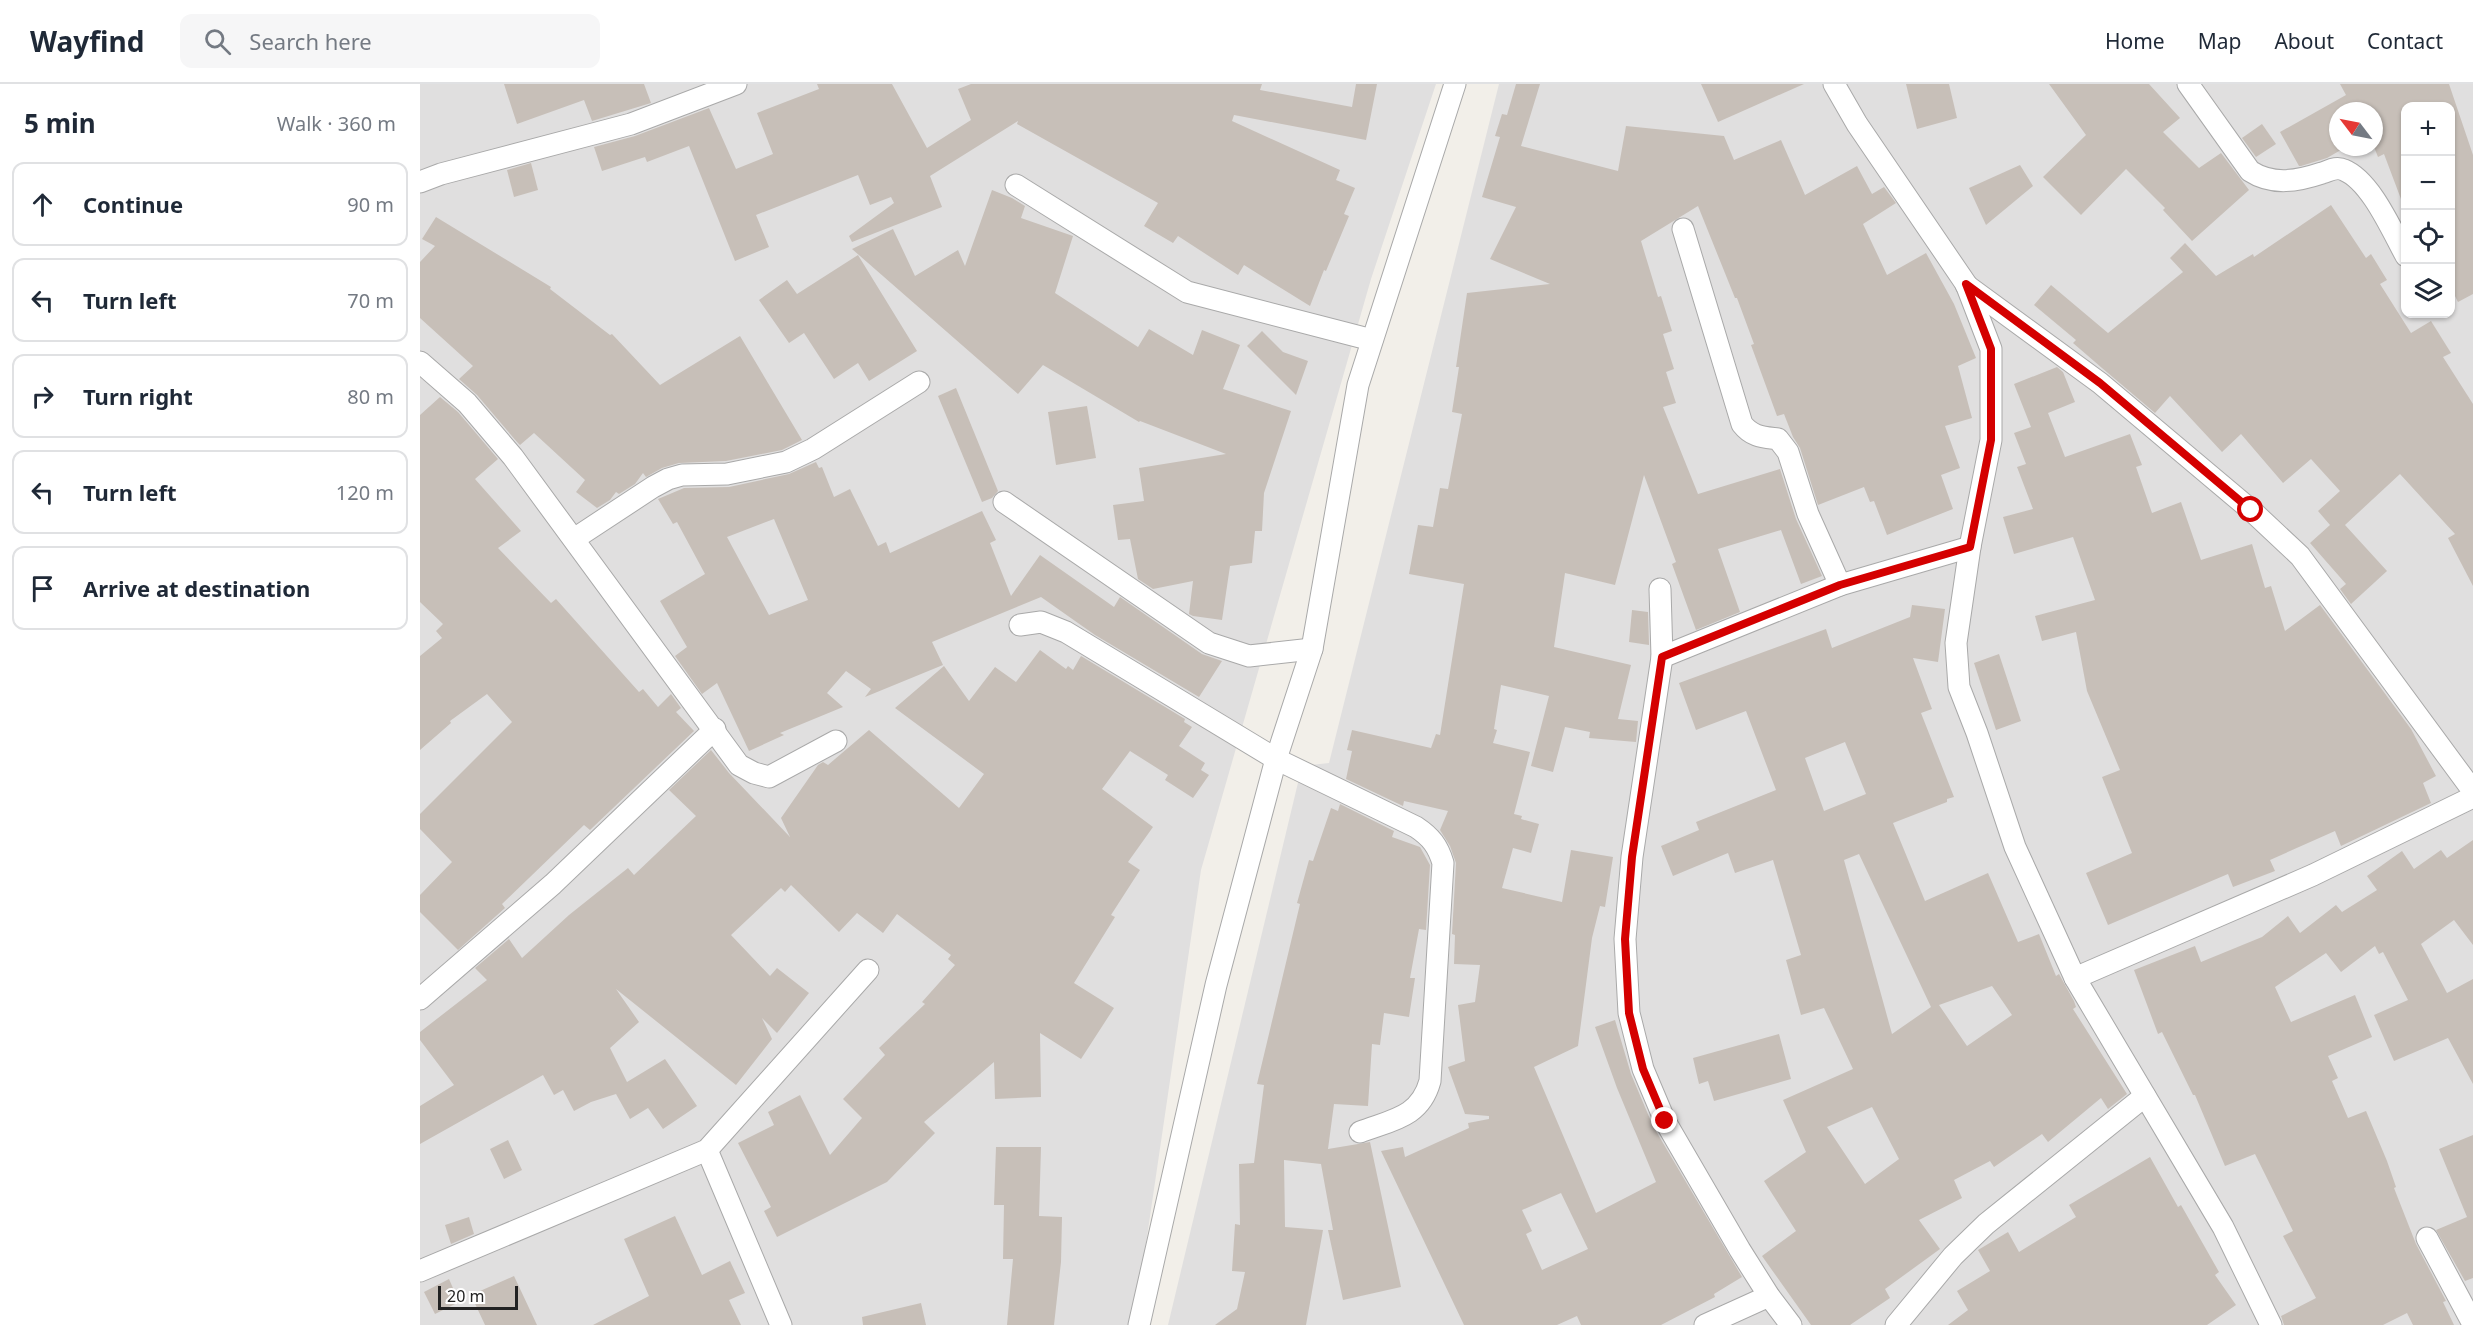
<!DOCTYPE html>
<html lang="en">
<head>
<meta charset="utf-8">
<style>
  :root { --surface:#fff; --page:#f6f6f7; --text:#1f2937; --muted:#747a83; --line:#e0e1e3 }
  body { margin:0; font-family:"Noto Sans",sans-serif; background:var(--page); color:var(--text) }
  .controls { position:absolute; right:18px; top:18px; display:grid; overflow:hidden; border-radius:12px; box-shadow:0 2px 4px #0004 }
  .controls button { width:54px; height:54px; display:grid; place-items:center; padding:0; border:0; border-bottom:2px solid var(--line); background:var(--surface); color:var(--text); font:30px sans-serif }
  .compass { position:absolute; left:1909px; top:18px; width:54px; height:54px; border-radius:50%; background:var(--surface); box-shadow:0 2px 4px #0004; rotate:302deg }
  .scale { position:absolute; left:18px; bottom:15px; width:80px; box-sizing:border-box; padding-left:6px; border:3px solid #222; border-top:0; font-size:16px; line-height:21px; white-space:nowrap; color:#222; -webkit-text-stroke:4px #fff; paint-order:stroke }
  .stop { position:absolute; width:18px; height:18px; margin:-14px; border:4px solid #d40000; border-radius:50%; background:#fff }
  .stop.end { background:#d40000; border-color:#fff; box-shadow:0 2px 6px #0008 }
  .list { margin:0; padding:0; list-style:none }
  h2 { display:flex; justify-content:space-between; align-items:center; height:78px; margin:0; padding:0 24px; font-size:26px }
  h2 small { font-size:20px; font-weight:400; color:var(--muted) }
  .list li { display:grid; grid-template-columns:39px 1fr auto; gap:18px; align-items:center; box-sizing:border-box; height:84px; margin:0 12px 12px; padding:0 12px; border:2px solid var(--line); border-radius:12px }
  .list b { display:block; font-size:22px; white-space:nowrap }
  .list em { font-size:20px; font-style:normal; color:var(--muted) }
  .icon { flex:none; width:33px; height:33px; fill:none; stroke:currentColor; stroke-width:2; stroke-linecap:round; stroke-linejoin:round }
  .map { position:relative; flex:none; width:2053px; height:1241px; overflow:hidden }
  header { display:flex; align-items:center; gap:36px; box-sizing:border-box; height:84px; padding:0 30px; background:var(--surface); border-bottom:2px solid var(--line) }
  header strong { font-size:28px }
  nav { display:flex; gap:33px; margin-inline-start:auto; font-size:21px }
  .search { width:420px; height:54px; background:var(--page); display:flex; align-items:center; gap:15px; box-sizing:border-box; padding:0 21px; border-radius:12px; color:var(--muted); font-size:22px }
  main { display:flex }
  aside { flex:1; background:var(--surface) }
  .map>svg:first-child { display:block }
  .residential { fill:#e0dfdf; fill-rule:evenodd }
  .building { fill:#c7bfb8; fill-rule:evenodd }
  .lines { fill:none; stroke-linecap:round; stroke-linejoin:round }
  .minor-casing { stroke:#a9a9a9; stroke-width:23 }
  .minor { stroke:#fff; stroke-width:21 }
  .route { stroke:#d40000; stroke-width:8 }
</style>
</head>
<body>
<header>
<strong>Wayfind</strong>
<div class="search"><svg class="icon" aria-label="search" viewBox="0 0 24 24"><circle cx="10" cy="10" r="6"/><path d="M15 15l6 6"/></svg>Search here</div>
<nav><a>Home</a><a>Map</a><a>About</a><a>Contact</a></nav>
</header>
<main>
<aside>
<h2>5 min<small>Walk · 360 m</small></h2>
<ul class="list">
<li><svg class="icon" aria-label="ahead" viewBox="0 0 24 24"><path d="M12 20V5M6 11l6-6 6 6"/></svg><div><b>Continue</b></div><em>90 m</em></li>
<li><svg class="icon" aria-label="left" viewBox="0 0 24 24"><path d="M17 20v-9H6M10 6l-5 5 5 5"/></svg><div><b>Turn left</b></div><em>70 m</em></li>
<li><svg class="icon" aria-label="right" viewBox="0 0 24 24"><path d="M7 20v-9h11M14 6l5 5-5 5"/></svg><div><b>Turn right</b></div><em>80 m</em></li>
<li><svg class="icon" aria-label="left" viewBox="0 0 24 24"><path d="M17 20v-9H6M10 6l-5 5 5 5"/></svg><div><b>Turn left</b></div><em>120 m</em></li>
<li><svg class="icon" aria-label="arrive" viewBox="0 0 24 24"><path d="M6 21V4h12l-3 4 3 4H6"/></svg><div><b>Arrive at destination</b></div></li>
</ul>
</aside>
<div class="map">
<svg width="2053" height="1241" viewBox="0 0 2053 1241">
  <rect width="100%" height="100%" fill="#f2efe9"/>
  <g class="residential">
    <path d="M 0,0 L 1016,0 L 951,195 L 781,786 L 714,1241 L 0,1241 Z"/>
    <path d="M 1079,0 L 2053,0 L 2053,1241 L 748,1241 L 882,682 L 909,679 ZM 1986,22 L 2030,22 L 2030,230 L 1986,230 ZM 1918,27 L 1954,27 L 1954,63 L 1918,63 Z"/>
  </g>
  <g class="building">
    <path d="M 84,0 L 224,0 L 231,19 L 172,37 L 164,16 L 97,40 Z"/>
    <path d="M 397,0 L 472,0 L 507,64 L 551,36 L 538,5 L 551,0 L 842,0 L 840,6 L 932,23 L 936,0 L 957,0 L 946,56 L 814,31 L 812,37 L 920,86 L 916,96 L 935,104 L 924,130 L 929,132 L 906,187 L 904,186 L 890,222 L 824,181 L 818,191 L 758,152 L 753,159 L 724,142 L 738,119 L 597,40 L 598,37 L 510,92 L 522,123 L 432,158 L 429,152 L 474,119 L 471,113 L 450,121 L 438,91 L 336,131 L 349,163 L 315,177 L 269,62 L 227,78 L 225,73 L 182,87 L 174,63 L 215,52 L 289,24 L 316,85 L 353,70 L 337,29 L 399,5 Z"/>
    <path d="M 1096,0 L 1120,0 L 1101,62 L 1198,87 L 1206,42 L 1304,52 L 1314,76 L 1361,56 L 1385,111 L 1437,82 L 1452,110 L 1464,103 L 1476,119 L 1443,140 L 1467,191 L 1506,169 L 1534,220 L 1556,274 L 1538,282 L 1552,334 L 1525,342 L 1540,384 L 1521,391 L 1533,425 L 1467,451 L 1454,417 L 1450,418 L 1444,403 L 1398,421 L 1380,364 L 1373,353 L 1364,330 L 1357,332 L 1331,261 L 1334,260 L 1317,214 L 1315,214 L 1278,122 L 1221,157 L 1238,213 L 1241,212 L 1252,247 L 1243,250 L 1254,285 L 1246,288 L 1256,319 L 1243,323 L 1278,410 L 1360,385 L 1376,435 L 1402,492 L 1381,500 L 1361,446 L 1298,465 L 1320,528 L 1276,546 L 1252,480 L 1256,478 L 1224,391 L 1195,501 L 1145,489 L 1134,563 L 1211,581 L 1198,635 L 1218,637 L 1216,658 L 1169,654 L 1170,648 L 1145,643 L 1133,688 L 1111,682 L 1129,612 L 1081,601 L 1074,645 L 1077,646 L 1073,659 L 1110,668 L 1094,730 L 1102,732 L 1101,735 L 1119,740 L 1111,769 L 1093,764 L 1082,804 L 1142,818 L 1151,766 L 1193,773 L 1185,823 L 1180,822 L 1172,854 L 1158,962 L 1114,983 L 1176,1129 L 1236,1098 L 1197,1004 L 1175,943 L 1195,936 L 1211,990 L 1233,1042 L 1322,1193 L 1294,1210 L 1295,1213 L 1241,1241 L 1161,1241 L 1157,1232 L 1137,1241 L 1044,1241 L 961,1067 L 983,1063 L 985,1073 L 1049,1044 L 1048,1039 L 1069,1035 L 1069,1032 L 1045,1030 L 1028,983 L 1045,977 L 1038,921 L 1055,918 L 1060,881 L 1034,880 L 1035,851 L 1032,850 L 1036,779 L 1030,762 L 1020,746 L 1028,727 L 984,717 L 983,722 L 926,695 L 932,667 L 927,666 L 932,646 L 1011,664 L 1016,650 L 1020,651 L 1044,500 L 989,490 L 998,441 L 1013,443 L 1020,404 L 1028,405 L 1042,330 L 1032,328 L 1039,283 L 1036,283 L 1047,209 L 1130,200 L 1070,175 L 1096,123 L 1062,113 L 1080,53 L 1075,52 L 1082,30 L 1087,31 ZM 1141,1109 L 1168,1165 L 1122,1186 L 1106,1150 L 1112,1147 L 1102,1126 Z"/>
    <path d="M 1281,0 L 1384,0 L 1298,38 Z"/>
    <path d="M 1486,0 L 1529,0 L 1537,34 L 1497,45 Z"/>
    <path d="M 1629,0 L 1729,0 L 1760,34 L 1743,48 L 1779,84 L 1801,69 L 1829,106 L 1772,157 L 1743,126 L 1745,124 L 1706,85 L 1661,131 L 1623,93 L 1666,51 Z"/>
    <path d="M 1920,0 L 2029,0 L 2053,71 L 2053,210 L 2038,218 L 2031,204 L 2031,22 L 1986,22 L 1986,123 L 1984,123 L 1964,70 L 1958,73 L 1954,63 L 1954,27 L 1918,27 L 1918,63 L 1926,63 L 1907,74 L 1881,82 L 1879,82 L 1860,48 L 1926,11 Z"/>
    <path d="M 1842,40 L 1856,60 L 1836,73 L 1822,54 Z"/>
    <path d="M 111,79 L 118,106 L 94,113 L 87,86 Z"/>
    <path d="M 1600,81 L 1613,102 L 1566,141 L 1549,104 Z"/>
    <path d="M 572,106 L 592,114 L 605,122 L 601,134 L 653,152 L 635,209 L 718,263 L 729,245 L 773,271 L 782,246 L 820,261 L 803,305 L 871,327 L 844,409 L 842,447 L 835,447 L 832,479 L 810,482 L 802,536 L 773,532 L 769,530 L 773,497 L 733,505 L 718,495 L 710,455 L 698,456 L 693,421 L 724,417 L 719,384 L 806,370 L 720,337 L 719,338 L 623,281 L 598,310 L 432,165 L 473,145 L 495,192 L 538,166 L 545,182 Z"/>
    <path d="M 1911,121 L 1946,174 L 1951,170 L 1967,196 L 1960,200 L 1991,249 L 2011,237 L 2031,269 L 2023,273 L 2053,320 L 2053,502 L 2028,454 L 2035,450 L 1980,390 L 1925,441 L 1967,487 L 1931,520 L 1920,505 L 1926,500 L 1890,459 L 1910,441 L 1898,427 L 1920,407 L 1891,375 L 1863,399 L 1821,350 L 1802,368 L 1750,312 L 1735,329 L 1682,284 L 1653,259 L 1656,256 L 1614,221 L 1631,201 L 1688,249 L 1763,188 L 1750,174 L 1765,159 L 1796,192 L 1833,170 L 1834,173 Z"/>
    <path d="M 16,133 L 131,203 L 130,205 L 190,251 L 192,250 L 240,301 L 320,252 L 382,356 L 362,366 L 306,377 L 259,379 L 242,384 L 226,393 L 223,389 L 215,400 L 199,410 L 196,408 L 190,416 L 177,424 L 156,408 L 165,396 L 114,349 L 100,361 L 97,358 L 57,311 L 39,295 L 53,282 L 0,234 L 0,178 L 15,162 L 2,155 Z"/>
    <path d="M 438,171 L 497,267 L 449,297 L 438,279 L 414,295 L 384,249 L 369,259 L 339,216 L 367,196 L 377,210 Z"/>
    <path d="M 842,247 L 863,268 L 888,277 L 876,311 L 827,262 Z"/>
    <path d="M 1637,283 L 1643,288 L 1655,318 L 1628,329 L 1645,373 L 1710,350 L 1722,381 L 1716,383 L 1732,429 L 1761,418 L 1781,476 L 1832,460 L 1845,504 L 1851,502 L 1865,547 L 1900,521 L 1991,645 L 2016,692 L 2003,699 L 2011,719 L 1921,762 L 1915,747 L 1850,776 L 1855,787 L 1813,803 L 1808,790 L 1688,841 L 1666,789 L 1712,769 L 1682,693 L 1700,686 L 1667,607 L 1656,548 L 1622,557 L 1615,532 L 1675,516 L 1653,453 L 1594,470 L 1583,433 L 1613,425 L 1597,383 L 1606,380 L 1594,349 L 1611,343 L 1594,300 Z"/>
    <path d="M 536,304 L 578,407 L 572,414 L 562,418 L 518,312 Z"/>
    <path d="M 20,313 L 38,328 L 78,375 L 55,395 L 101,447 L 78,464 L 131,519 L 136,515 L 219,608 L 223,605 L 238,623 L 251,610 L 261,624 L 256,628 L 274,647 L 170,746 L 164,741 L 82,820 L 85,824 L 38,866 L 0,828 L 0,811 L 32,778 L 0,745 L 0,730 L 92,638 L 67,610 L 30,637 L 31,639 L 0,666 L 0,572 L 22,554 L 16,547 L 23,540 L 0,518 L 0,331 Z"/>
    <path d="M 667,322 L 676,374 L 636,381 L 628,328 Z"/>
    <path d="M 396,378 L 399,384 L 402,383 L 414,413 L 430,405 L 458,462 L 466,458 L 470,469 L 562,427 L 576,456 L 570,459 L 591,512 L 620,471 L 694,523 L 700,513 L 782,570 L 802,577 L 779,613 L 675,551 L 621,513 L 512,558 L 523,581 L 445,613 L 451,605 L 426,587 L 407,609 L 423,623 L 360,649 L 364,651 L 329,667 L 297,599 L 282,610 L 255,572 L 267,563 L 240,517 L 285,490 L 257,438 L 253,440 L 238,415 L 264,404 L 309,403 L 369,390 ZM 354,435 L 388,516 L 349,531 L 307,453 Z"/>
    <path d="M 1492,521 L 1525,525 L 1518,578 L 1493,574 L 1512,625 L 1501,629 L 1534,713 L 1527,715 L 1527,718 L 1473,739 L 1505,817 L 1568,789 L 1598,858 L 1619,850 L 1636,892 L 1639,890 L 1654,917 L 1656,923 L 1653,925 L 1707,1010 L 1688,1025 L 1681,1014 L 1628,1058 L 1622,1050 L 1574,1083 L 1570,1077 L 1534,1096 L 1542,1114 L 1499,1136 L 1520,1165 L 1465,1205 L 1470,1214 L 1430,1241 L 1391,1241 L 1342,1172 L 1376,1147 L 1344,1097 L 1386,1068 L 1363,1016 L 1433,985 L 1404,924 L 1381,931 L 1366,876 L 1381,871 L 1353,776 L 1315,789 L 1308,769 L 1253,792 L 1241,762 L 1279,746 L 1276,738 L 1356,706 L 1326,627 L 1276,646 L 1259,599 L 1406,545 L 1412,564 L 1490,533 ZM 1425,658 L 1446,710 L 1404,727 L 1385,674 ZM 1439,770 L 1511,923 L 1472,950 L 1424,776 ZM 1572,902 L 1592,931 L 1547,962 L 1519,921 ZM 1452,1023 L 1479,1075 L 1445,1100 L 1407,1043 Z"/>
    <path d="M 1212,526 L 1228,528 L 1229,561 L 1209,558 Z"/>
    <path d="M 620,566 L 646,585 L 648,582 L 653,586 L 661,572 L 765,635 L 764,638 L 772,643 L 759,662 L 785,679 L 781,686 L 789,691 L 773,714 L 745,696 L 748,691 L 710,667 L 682,705 L 733,743 L 708,778 L 720,786 L 691,831 L 695,833 L 654,899 L 694,924 L 661,975 L 620,949 L 621,1013 L 575,1015 L 574,978 L 504,1038 L 515,1049 L 467,1098 L 357,1153 L 344,1127 L 351,1123 L 318,1059 L 354,1041 L 348,1028 L 380,1011 L 410,1071 L 442,1034 L 423,1015 L 465,971 L 459,964 L 505,920 L 502,918 L 535,881 L 528,875 L 531,871 L 477,830 L 463,849 L 437,829 L 419,848 L 371,801 L 365,808 L 361,804 L 311,851 L 350,892 L 357,884 L 389,909 L 357,949 L 342,934 L 352,955 L 316,1001 L 196,905 L 219,938 L 190,964 L 207,998 L 245,975 L 277,1022 L 243,1045 L 228,1024 L 210,1035 L 196,1010 L 171,1018 L 154,1027 L 143,1006 L 134,1011 L 123,991 L 0,1060 L 0,1022 L 34,1001 L 0,956 L 0,948 L 67,896 L 55,884 L 89,855 L 102,874 L 149,831 L 208,784 L 214,791 L 276,732 L 249,706 L 291,666 L 309,689 L 370,753 L 361,734 L 398,681 L 403,678 L 408,681 L 449,646 L 539,724 L 564,690 L 475,624 L 524,582 L 549,617 L 575,583 L 596,598 Z"/>
    <path d="M 1579,570 L 1601,637 L 1576,646 L 1554,579 Z"/>
    <path d="M 920,720 L 974,747 L 972,753 L 1000,763 L 1010,781 L 1006,846 L 999,845 L 990,894 L 995,894 L 989,933 L 964,929 L 960,961 L 952,960 L 948,1022 L 914,1020 L 908,1065 L 950,1058 L 981,1203 L 923,1216 L 908,1146 L 913,1146 L 901,1080 L 864,1076 L 865,1143 L 903,1146 L 886,1241 L 795,1241 L 817,1225 L 825,1188 L 812,1187 L 815,1140 L 820,1141 L 819,1080 L 834,1079 L 844,1001 L 837,1000 L 880,820 L 877,819 L 889,776 L 893,777 L 911,724 L 918,727 Z"/>
    <path d="M 2053,756 L 2053,861 L 2034,836 L 2001,860 L 2027,909 L 2053,895 L 2053,1000 L 2028,954 L 1974,977 L 1954,931 L 1988,916 L 1963,868 L 1959,870 L 1955,862 L 1921,888 L 1906,869 L 1855,903 L 1871,938 L 1935,911 L 1952,953 L 1908,972 L 1918,994 L 1912,997 L 1928,1034 L 1946,1027 L 1967,1077 L 1976,1103 L 1974,1104 L 1996,1160 L 2026,1217 L 2023,1218 L 2034,1241 L 1993,1241 L 1987,1229 L 1963,1241 L 1864,1241 L 1861,1232 L 1896,1214 L 1863,1152 L 1873,1147 L 1835,1070 L 1805,1082 L 1775,1011 L 1773,1011 L 1742,948 L 1738,950 L 1714,886 L 1775,862 L 1781,878 L 1842,853 L 1868,832 L 1880,849 L 1916,821 L 1922,828 L 1957,806 L 1947,792 L 1982,767 L 1994,785 L 2021,766 L 2027,774 Z"/>
    <path d="M 1359,950 L 1371,995 L 1294,1017 L 1288,997 L 1279,1000 L 1273,974 Z"/>
    <path d="M 2053,1051 L 2053,1194 L 2045,1197 L 2016,1146 L 2047,1133 L 2019,1065 Z"/>
    <path d="M 88,1056 L 102,1086 L 84,1095 L 70,1065 Z"/>
    <path d="M 576,1063 L 621,1063 L 619,1132 L 642,1133 L 641,1178 L 634,1241 L 587,1241 L 593,1175 L 583,1175 L 584,1121 L 574,1121 Z"/>
    <path d="M 1730,1073 L 1758,1123 L 1761,1121 L 1799,1188 L 1795,1191 L 1816,1221 L 1787,1241 L 1528,1241 L 1548,1226 L 1537,1207 L 1570,1187 L 1558,1166 L 1588,1148 L 1599,1168 L 1656,1133 L 1649,1121 Z"/>
    <path d="M 255,1132 L 282,1191 L 310,1177 L 325,1209 L 309,1216 L 321,1241 L 173,1241 L 229,1212 L 204,1155 Z"/>
    <path d="M 49,1133 L 54,1150 L 31,1160 L 25,1141 Z"/>
    <path d="M 94,1192 L 117,1241 L 65,1241 L 51,1211 Z"/>
    <path d="M 29,1195 L 39,1218 L 15,1230 L 4,1208 Z"/>
    <path d="M 501,1219 L 506,1241 L 443,1241 L 442,1233 Z"/>
  </g>
  <g class="lines">
    <g class="minor-casing">
      <g id="minor">
        <path d="M 1414,0 L 1437,40 L 1546,200 L 1571,265 L 1571,356 L 1550,463 L 1536,559 L 1539,603 L 1557,649 L 1595,763 L 1655,894 L 1803,1143 L 1851,1241"/>
        <path d="M 1768,0 L 1830,87 C 1853,102 1878,97 1902,89 C 1909,87 1916,82 1924,86 C 1951,97 1972,147 1986,172"/>
        <path d="M 0,98 L 21,90 L 211,40 L 316,0"/>
        <path d="M 596,101 L 767,208 L 952,256"/>
        <path d="M 1263,145 L 1322,340 C 1332,353 1343,353 1358,355 L 1368,368 L 1388,430 L 1420,501"/>
        <path d="M 1546,201 L 1680,299 L 1831,426 L 1880,472 L 2053,707"/>
        <path d="M 0,278 L 47,319 L 93,373 L 319,681 L 334,689 L 349,693 L 416,657"/>
        <path d="M 584,418 L 789,559 L 829,572 L 892,565"/>
        <path d="M 154,455 L 233,403 L 248,395 L 262,391 L 307,390 L 366,378 L 393,365 L 499,298"/>
        <path d="M 1240,505 L 1242,573 L 1212,773 L 1205,855 L 1209,929 L 1223,985 L 1245,1037 L 1320,1166 L 1349,1212 L 1371,1241"/>
        <path d="M 600,541 L 621,538 L 646,548 L 856,675 L 996,743 C 1011,753 1018,762 1023,779 L 1010,997 C 1000,1034 971,1036 940,1048"/>
        <path d="M 1242,573 L 1420,501 L 1550,463"/>
        <path d="M 1655,894 L 1893,791 L 2053,713"/>
        <path d="M 0,915 L 133,800 L 295,645"/>
        <path d="M 287,1066 L 361,1241"/>
        <path d="M 2007,1154 L 2053,1240"/>
        <path d="M 0,1187 L 287,1066 L 448,886"/>
        <path d="M 719,1241 L 796,901 L 856,675 L 892,565 L 938,301 L 1035,0"/>
        <path d="M 1285,1241 L 1349,1212"/>
        <path d="M 1476,1241 L 1533,1172 L 1566,1140 L 1725,1012"/>
      </g>
    </g>
    <use href="#minor" class="minor"/>
  </g>
  <g class="lines">
    <path class="route" d="M 1245,1037 L 1223,985 L 1209,929 L 1205,855 L 1212,773 L 1242,573 L 1420,501 L 1550,463 L 1571,356 L 1571,265 L 1546,200 L 1680,299 L 1831,426"/>
  </g>
</svg>
<div class="controls">
<button>+</button>
<button>−</button>
<button><svg class="icon" aria-label="locate" viewBox="0 0 24 24"><circle cx="12" cy="12" r="6"/><path d="M12 2v4M12 18v4M2 12h4M18 12h4"/></svg></button>
<button><svg class="icon" aria-label="layers" viewBox="0 0 24 24"><path d="M12 4l9 5-9 5-9-5zM3 14l9 5 9-5"/></svg></button>
</div>
<svg class="compass" viewBox="-18 -18 36 36"><path d="M0-13l5 13h-10z" fill="#e53935"/><path d="M0 13l5-13h-10z" fill="#747a83"/></svg>
<div class="scale">20 m</div>
<div class="stop" style="left:1831px;top:426px"></div>
<div class="stop end" style="left:1245px;top:1037px"></div>
</div>
</main>
</body>
</html>
